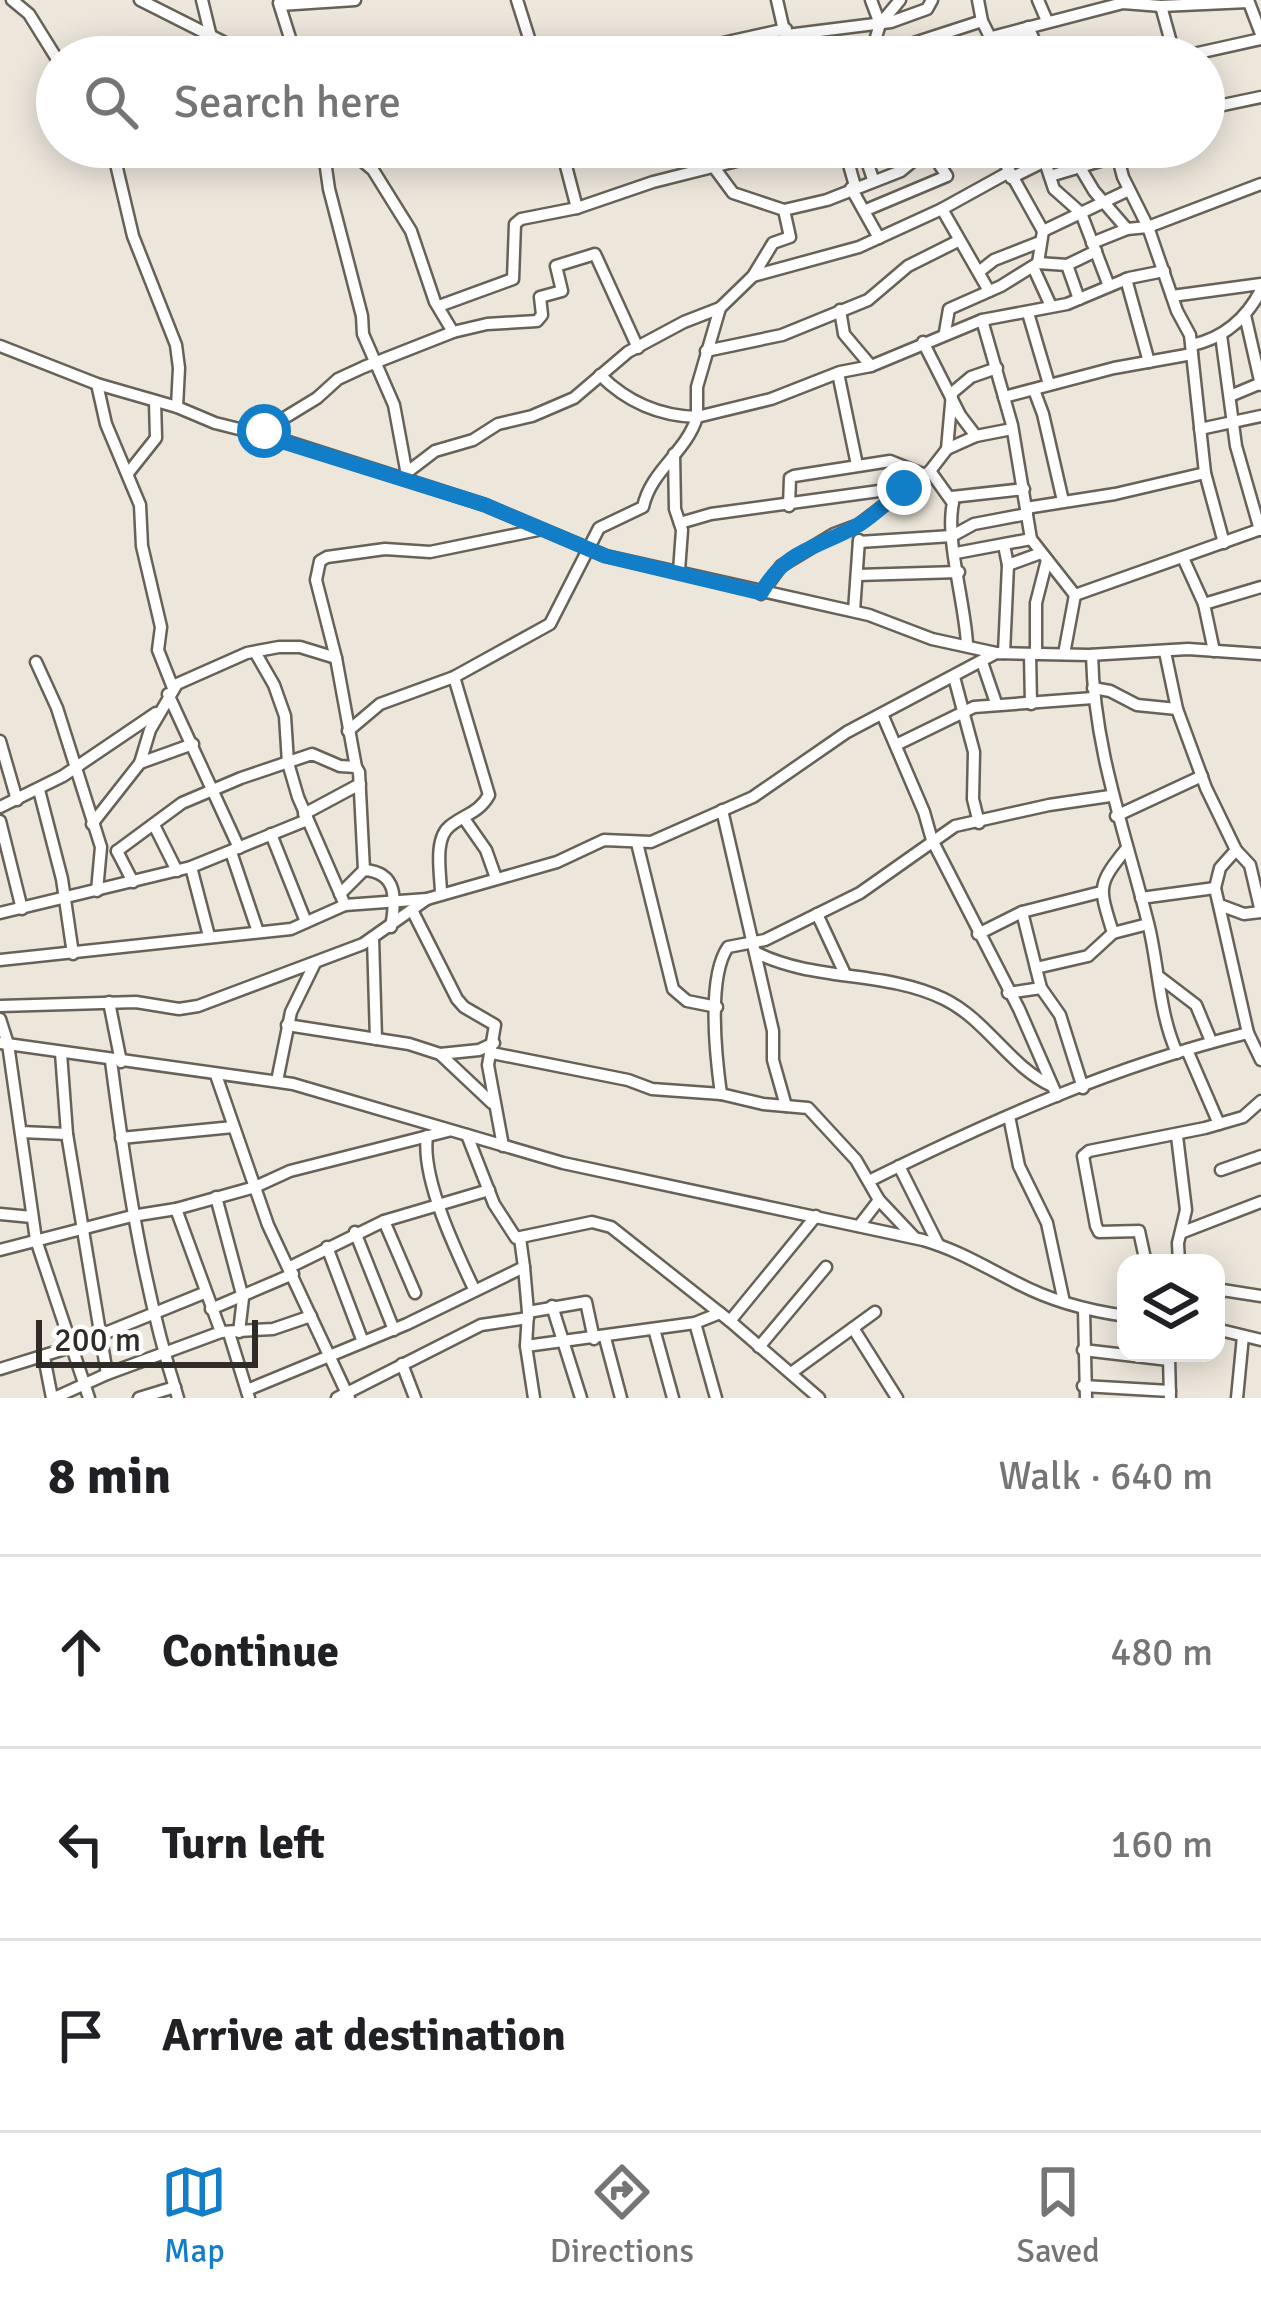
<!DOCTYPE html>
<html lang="en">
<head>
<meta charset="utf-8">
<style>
  :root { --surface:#fff; --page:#f6f6f6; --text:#202124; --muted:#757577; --line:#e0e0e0; --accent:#137ec8 }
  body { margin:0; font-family:Signika,sans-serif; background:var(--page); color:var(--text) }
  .controls { position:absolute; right:36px; bottom:36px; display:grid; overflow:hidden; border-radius:24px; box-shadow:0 6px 30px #0003 }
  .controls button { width:108px; height:108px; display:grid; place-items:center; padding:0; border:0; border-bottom:3px solid var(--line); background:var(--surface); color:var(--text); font:60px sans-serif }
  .scale { position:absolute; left:36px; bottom:30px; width:222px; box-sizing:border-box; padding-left:12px; border:6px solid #2f2c28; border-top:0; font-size:33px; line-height:42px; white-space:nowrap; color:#2f2c28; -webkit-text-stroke:9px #fff; paint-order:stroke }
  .stop { position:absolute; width:36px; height:36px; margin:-27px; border:9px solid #137ec8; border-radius:50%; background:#fff }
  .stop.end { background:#137ec8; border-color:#fff; box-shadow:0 3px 12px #0008 }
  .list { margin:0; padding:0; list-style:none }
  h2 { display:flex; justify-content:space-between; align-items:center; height:156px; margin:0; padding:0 48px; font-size:51px }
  h2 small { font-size:39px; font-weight:400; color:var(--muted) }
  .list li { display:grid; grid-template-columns:78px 1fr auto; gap:36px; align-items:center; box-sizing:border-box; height:192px; padding:0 48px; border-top:3px solid var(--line) }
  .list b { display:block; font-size:45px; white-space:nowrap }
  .list em { font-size:39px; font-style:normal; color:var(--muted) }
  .icon { flex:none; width:66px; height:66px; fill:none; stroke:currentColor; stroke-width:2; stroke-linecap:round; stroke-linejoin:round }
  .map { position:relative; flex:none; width:1261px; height:1398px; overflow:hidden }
  .search { position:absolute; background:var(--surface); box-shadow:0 6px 30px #0003; left:36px; right:36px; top:36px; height:132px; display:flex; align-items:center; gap:30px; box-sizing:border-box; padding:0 42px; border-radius:66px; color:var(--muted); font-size:45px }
  .sheet { height:732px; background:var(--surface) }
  nav { display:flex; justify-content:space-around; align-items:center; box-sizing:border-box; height:168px; border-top:3px solid var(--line); background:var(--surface); font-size:33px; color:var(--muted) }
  nav a { display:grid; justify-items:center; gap:6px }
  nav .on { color:var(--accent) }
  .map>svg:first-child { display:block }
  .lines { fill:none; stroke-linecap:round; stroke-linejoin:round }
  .minor-casing { stroke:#676157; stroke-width:15 }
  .minor { stroke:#fff; stroke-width:10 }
  .route { stroke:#137ec8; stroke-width:15 }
</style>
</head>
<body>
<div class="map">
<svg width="1261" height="1398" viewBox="0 0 1261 1398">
  <rect width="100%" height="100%" fill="#ede6db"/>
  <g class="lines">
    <g class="minor-casing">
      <g id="minor">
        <path d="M 12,0 L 29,14 L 57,59"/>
        <path d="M 140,0 L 253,57"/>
        <path d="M 202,0 L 211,37"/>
        <path d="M 517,0 L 535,57"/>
        <path d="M 777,0 L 790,57"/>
        <path d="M 871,0 L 880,24"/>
        <path d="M 978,0 L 982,21 L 1000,57"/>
        <path d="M 1038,0 L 1047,21"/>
        <path d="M 1248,0 L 1261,34"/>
        <path d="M 279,3 L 296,57"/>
        <path d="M 280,5 L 355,0"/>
        <path d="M 1161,6 L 1175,57"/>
        <path d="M 1028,27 L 1042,57"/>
        <path d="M 787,35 L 891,22 L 927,9 L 932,0"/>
        <path d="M 936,37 L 941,57"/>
        <path d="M 992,37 L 1123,3 L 1161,6 L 1248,2"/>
        <path d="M 660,57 L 786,29"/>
        <path d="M 870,57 L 880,24 L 900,0"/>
        <path d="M 914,57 L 911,44 L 982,21"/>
        <path d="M 1018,57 L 1023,29"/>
        <path d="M 1180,57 L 1261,39"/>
        <path d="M 1204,109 L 1261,97"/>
        <path d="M 112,147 L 133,236 L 176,345 L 179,368 L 177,407"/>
        <path d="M 323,147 L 329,189 L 362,316 L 363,334 L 394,405 L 407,475"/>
        <path d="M 345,147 L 373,170 L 411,231 L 435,302 L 453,332"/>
        <path d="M 561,147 L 577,208"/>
        <path d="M 844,147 L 855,186"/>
        <path d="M 862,147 L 873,179"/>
        <path d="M 996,147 L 1043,231 L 1038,263"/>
        <path d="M 1040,147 L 1054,189 L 1081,213 L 1109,286"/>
        <path d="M 1115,147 L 1123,177 L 1148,227 L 1177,311 L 1190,335 L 1205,473 L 1224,543"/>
        <path d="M 1069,149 L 1094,191 L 1127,229"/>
        <path d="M 713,166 L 733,193 L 784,210 L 827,200 L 901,171 L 930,147"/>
        <path d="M 1050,176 L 1117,156"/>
        <path d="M 1011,178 L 1073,147"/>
        <path d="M 851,188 L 879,238"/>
        <path d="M 942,209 L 989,291"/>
        <path d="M 866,210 L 947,176 L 929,149"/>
        <path d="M 1043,231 L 1129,190"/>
        <path d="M 1092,243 L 1127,229 L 1148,227 L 1261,184"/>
        <path d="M 1067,265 L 1079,299"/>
        <path d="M 1034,269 L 1051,306"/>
        <path d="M 980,271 L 994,260 L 1040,242"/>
        <path d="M 753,276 L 859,247 L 942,209 L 1009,172"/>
        <path d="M 1126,279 L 1149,362"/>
        <path d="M 1172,296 L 1261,284"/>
        <path d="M 439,306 L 513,279 L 515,224 L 521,219 L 577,208 L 653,182 L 792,147"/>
        <path d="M 840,310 L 844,334 L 871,366"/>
        <path d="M 1028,313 L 1049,384"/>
        <path d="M 1245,315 L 1261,385"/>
        <path d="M 982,320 L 1012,425 L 1031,539 L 1075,595"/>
        <path d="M 945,332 L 949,309 L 1001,286 L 1038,263 L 1067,265 L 1096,251"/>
        <path d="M 1221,335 L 1236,446 L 1260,530"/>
        <path d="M 923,342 L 960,415 L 976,436"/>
        <path d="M 1192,345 C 1224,338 1246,319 1261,290"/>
        <path d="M 0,346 L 97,384 L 177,407 L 215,423 L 279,439 L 485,505 L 606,556 L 869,615 L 932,639 L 996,653"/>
        <path d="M 706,351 L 782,335 L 868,300 L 908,266 L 958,241"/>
        <path d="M 838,373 L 857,465"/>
        <path d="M 600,375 C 627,402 659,416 697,417 L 697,387 L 720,308"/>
        <path d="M 97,384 L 106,424 L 140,505 L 142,546 L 161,627 L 158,650 L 173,688"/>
        <path d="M 1034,390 L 1043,414 L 1063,501"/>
        <path d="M 1230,396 L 1261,383"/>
        <path d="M 1004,397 L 1114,368 L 1192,354"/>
        <path d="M 1200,429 L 1261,416"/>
        <path d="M 258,434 L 317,398 L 338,379 L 364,367 L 453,332 L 487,324 L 537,321 L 542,315 L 540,297 L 562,291 L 556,266 L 595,254 L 638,348"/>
        <path d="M 947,449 L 952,393 L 971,377 L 997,368"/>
        <path d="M 674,454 L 675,509 L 682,530 L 679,571"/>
        <path d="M 930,471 L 953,503 C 945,539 965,603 967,644"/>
        <path d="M 129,472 L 156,438 L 155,401"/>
        <path d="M 401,477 L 435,451 L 473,440 L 498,424 L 532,416 L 574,398 L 628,352 L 684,322 L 720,308 L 753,276 L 773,243 L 790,237 L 784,210"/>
        <path d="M 952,497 L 1024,489"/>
        <path d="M 789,506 L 790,478 L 794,476 L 890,461 L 925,475"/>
        <path d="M 1026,508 L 1115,494 L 1205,473"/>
        <path d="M 680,523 L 711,514 L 901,488"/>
        <path d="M 859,542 L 952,536 L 974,524 L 1027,514"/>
        <path d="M 1004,545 L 1008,565 L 1004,653"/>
        <path d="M 956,553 L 1031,539"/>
        <path d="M 1184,560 L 1204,604 L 1214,651"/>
        <path d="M 1008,565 L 1041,553"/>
        <path d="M 857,575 L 959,572"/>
        <path d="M 761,594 L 781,566 L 834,534 L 858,525 L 930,471 L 947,449 L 976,436 L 1012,429"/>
        <path d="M 1075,595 L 1261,529"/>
        <path d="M 1204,604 L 1261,587"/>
        <path d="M 854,611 L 859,540"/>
        <path d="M 255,652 L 274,685 L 285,716 L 288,763 L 298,797 L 345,905"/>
        <path d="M 1165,652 L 1177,709 L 1206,788 L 1236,850 L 1250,865 L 1261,912"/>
        <path d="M 1030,654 L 1031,704"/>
        <path d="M 1036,654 L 1036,603 L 1047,560"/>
        <path d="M 1064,654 L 1075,595"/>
        <path d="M 1092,655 C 1094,751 1126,834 1149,927 C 1159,969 1159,1013 1177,1053"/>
        <path d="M 36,662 L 57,708 L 101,847 L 97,891"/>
        <path d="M 982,662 L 996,703"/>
        <path d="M 954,677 L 974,752 L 973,799 L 979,823"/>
        <path d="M 1093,688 L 1110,691 L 1137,705 L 1177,709"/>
        <path d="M 168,694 L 239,848"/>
        <path d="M 882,714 L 924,812 L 932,840 L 1019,1009 L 1057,1096"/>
        <path d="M 348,731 L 380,704 L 454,677 L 550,624 L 599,528 L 643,507 C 651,470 686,453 697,417 L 771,399 L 840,372 L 871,366 L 982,320 L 1067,304 L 1129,278 L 1164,271"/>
        <path d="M 0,741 L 17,800"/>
        <path d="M 896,745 L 974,707 L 1093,698"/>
        <path d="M 140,763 L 193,744"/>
        <path d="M 356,767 L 336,658 L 316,580 L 320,561 L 327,557 L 385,549 L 430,552 L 538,530"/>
        <path d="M 39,790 L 62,879 L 73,954"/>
        <path d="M 0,807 L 63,776 L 156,713"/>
        <path d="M 722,810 L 773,1031 L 773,1060 L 786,1106"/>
        <path d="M 304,814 L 360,784"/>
        <path d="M 1116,816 L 1202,776"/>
        <path d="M 465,820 L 486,850 L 496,878"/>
        <path d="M 0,821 L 22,909"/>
        <path d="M 92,824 L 140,763 L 150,730 L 177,684 L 247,653 L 279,647 L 300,647 L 336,658"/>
        <path d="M 154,825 L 177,871"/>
        <path d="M 271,834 L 306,922"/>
        <path d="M 637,843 L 673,989 L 687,1001 L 717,1007"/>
        <path d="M 1236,850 L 1220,868 L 1215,888 L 1248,1033 L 1261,1060"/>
        <path d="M 117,851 L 182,803 L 241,778 L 312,754 L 340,766 L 356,767 L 359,772 L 364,870"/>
        <path d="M 117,851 L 133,882"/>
        <path d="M 231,852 L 258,932"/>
        <path d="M 191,867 L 209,936"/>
        <path d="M 364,870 C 398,872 396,900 391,927"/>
        <path d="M 340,894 L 364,870"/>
        <path d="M 441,894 C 441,875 433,839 450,826 C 465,814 479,813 489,795 L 454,677"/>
        <path d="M 1141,898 L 1215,888"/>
        <path d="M 1220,905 L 1244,914 L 1261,912"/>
        <path d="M 413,912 L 457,999 L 464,1007 L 495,1025 L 488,1065 L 503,1146"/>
        <path d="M 1022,912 L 1041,988 L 1060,1015 L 1083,1088"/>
        <path d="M 0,913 L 191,867 L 307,820"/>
        <path d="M 817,914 L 845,974"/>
        <path d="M 1113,933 C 1099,887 1096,886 1127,848"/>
        <path d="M 978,934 L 1022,912 L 1101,892"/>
        <path d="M 373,938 L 376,1039"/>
        <path d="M 755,952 C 813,982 885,970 944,999 C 987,1020 1009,1066 1052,1086"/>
        <path d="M 0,960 L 291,929 L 345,905 L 427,899 L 557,862 L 604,840 L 651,842 L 753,797 L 847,732 L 996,653 L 1089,655 L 1188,649 L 1261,654"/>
        <path d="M 1036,968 L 1088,956 L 1113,933 L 1148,924"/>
        <path d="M 1158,976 L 1196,1005 L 1211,1041"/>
        <path d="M 1008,993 L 1041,988"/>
        <path d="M 109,1002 L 121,1062"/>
        <path d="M 0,1006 L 136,1002 L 179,1009 L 198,1006 L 363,944 L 427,899"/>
        <path d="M 0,1019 L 8,1044 L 36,1240 L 89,1398"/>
        <path d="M 287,1025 L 409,1044 L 440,1054 L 492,1103"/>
        <path d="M 0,1043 L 293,1084 L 563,1163 L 923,1240 C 958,1250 985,1267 1017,1283 C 1051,1301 1089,1311 1126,1316"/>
        <path d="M 1187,1050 L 1219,1124"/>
        <path d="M 61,1053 L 67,1134 L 107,1374"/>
        <path d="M 492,1053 L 628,1080 L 652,1089 L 721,1094 L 763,1104 L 808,1108 L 856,1160 L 879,1200 L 913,1236"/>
        <path d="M 440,1054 L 479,1050 L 494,1043"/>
        <path d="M 111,1061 C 126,1176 143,1288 178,1398"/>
        <path d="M 216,1075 L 268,1225 L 349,1398"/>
        <path d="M 277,1081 L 291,1012 L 315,963"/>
        <path d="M 721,1094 C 716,1058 707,977 728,947 L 765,940 L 860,893 L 955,826 L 1049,805 L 1110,796"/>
        <path d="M 1009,1116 L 1019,1166 L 1047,1223 L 1064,1302"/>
        <path d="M 21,1132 L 67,1134"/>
        <path d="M 467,1135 L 494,1204 L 516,1238 L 592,1222 L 611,1227 L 730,1321 L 819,1398"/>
        <path d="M 427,1136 C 421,1178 456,1251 474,1289"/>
        <path d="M 1177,1136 L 1186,1210 L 1178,1243 L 1179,1263"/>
        <path d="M 121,1138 L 233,1127"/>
        <path d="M 899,1166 L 938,1244"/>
        <path d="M 1221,1170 L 1261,1156"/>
        <path d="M 869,1181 C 990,1121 1116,1065 1248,1033"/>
        <path d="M 216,1197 L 243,1298 L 239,1332"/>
        <path d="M 176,1209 L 221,1332"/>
        <path d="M 0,1214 L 32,1217"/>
        <path d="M 384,1221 L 415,1293"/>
        <path d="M 859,1226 L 879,1200"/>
        <path d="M 355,1232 L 394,1330"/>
        <path d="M 1183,1232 L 1261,1202"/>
        <path d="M 327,1247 L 363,1342"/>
        <path d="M 0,1250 L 132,1216 L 176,1209 L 255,1187 L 290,1171 L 448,1131"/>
        <path d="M 1146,1263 L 1139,1231 L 1099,1232 L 1096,1226 L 1083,1156 L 1089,1151 L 1205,1128 L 1243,1117 L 1261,1101"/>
        <path d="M 290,1267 L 384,1221 L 489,1190"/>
        <path d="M 524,1267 L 528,1312 L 526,1346"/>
        <path d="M 1216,1289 L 1261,1296"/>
        <path d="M 552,1306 L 581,1398"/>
        <path d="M 211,1309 L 293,1274"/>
        <path d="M 1084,1309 L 1086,1398"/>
        <path d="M 528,1312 L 586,1302 L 594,1339"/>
        <path d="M 730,1321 L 816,1216"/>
        <path d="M 695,1323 L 716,1398"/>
        <path d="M 853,1328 L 897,1398"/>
        <path d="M 654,1329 L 673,1398"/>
        <path d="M 1216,1329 L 1261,1340"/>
        <path d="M 229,1333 L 249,1398"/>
        <path d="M 605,1338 L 621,1398"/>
        <path d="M 759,1347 L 826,1267"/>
        <path d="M 1083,1350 L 1169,1360"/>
        <path d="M 1169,1356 L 1170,1398"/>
        <path d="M 44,1357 L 52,1398"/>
        <path d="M 402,1364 L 415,1398"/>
        <path d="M 0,1369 L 71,1347 L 204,1293"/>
        <path d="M 791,1373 L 875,1312"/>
        <path d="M 1083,1386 L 1170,1391"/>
        <path d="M 247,1390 L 407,1324 L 524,1267 L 520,1238"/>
        <path d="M 54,1398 L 107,1374 L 221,1332 L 273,1329 L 311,1316"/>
        <path d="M 139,1398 L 175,1387"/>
        <path d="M 337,1398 L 481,1325 L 528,1318"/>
        <path d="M 534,1398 L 526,1346 L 695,1323 L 720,1313"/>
        <path d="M 1237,1398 L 1243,1336"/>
      </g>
    </g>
    <use href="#minor" class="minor"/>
  </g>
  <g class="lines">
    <path class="route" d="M 264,431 L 258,434 L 485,505 L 605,556 L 761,593 C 787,547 820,548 860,524 C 876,514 890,499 904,488"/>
  </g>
</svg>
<div class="controls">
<button><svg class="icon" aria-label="layers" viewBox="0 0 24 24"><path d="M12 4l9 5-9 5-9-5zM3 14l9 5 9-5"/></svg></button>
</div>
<div class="scale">200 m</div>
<div class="stop" style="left:264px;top:431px"></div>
<div class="stop end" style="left:904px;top:488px"></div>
<div class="search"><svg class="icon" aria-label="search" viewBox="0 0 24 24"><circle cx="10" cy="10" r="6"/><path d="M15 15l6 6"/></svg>Search here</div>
</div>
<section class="sheet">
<h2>8 min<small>Walk · 640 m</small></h2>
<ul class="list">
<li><svg class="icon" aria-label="ahead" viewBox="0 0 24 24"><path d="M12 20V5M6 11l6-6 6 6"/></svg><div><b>Continue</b></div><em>480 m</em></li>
<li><svg class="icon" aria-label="left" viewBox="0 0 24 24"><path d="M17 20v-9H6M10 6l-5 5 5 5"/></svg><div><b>Turn left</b></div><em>160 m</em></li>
<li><svg class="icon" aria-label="arrive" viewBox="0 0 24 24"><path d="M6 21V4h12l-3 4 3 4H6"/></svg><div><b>Arrive at destination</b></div></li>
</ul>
</section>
<nav>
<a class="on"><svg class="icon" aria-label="map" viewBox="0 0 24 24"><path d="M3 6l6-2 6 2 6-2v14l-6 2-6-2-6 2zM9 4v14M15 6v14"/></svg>Map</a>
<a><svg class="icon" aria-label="directions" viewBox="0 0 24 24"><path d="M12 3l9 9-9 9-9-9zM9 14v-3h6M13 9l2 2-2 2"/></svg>Directions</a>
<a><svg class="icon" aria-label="saved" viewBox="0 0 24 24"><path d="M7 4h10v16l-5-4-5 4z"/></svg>Saved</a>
</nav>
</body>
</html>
